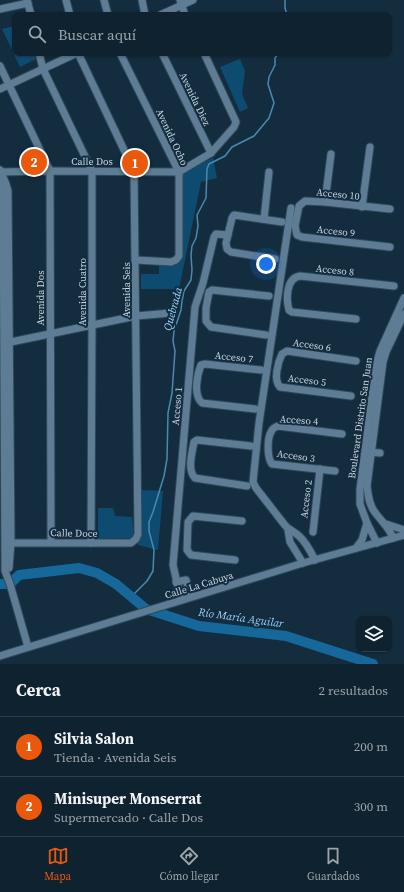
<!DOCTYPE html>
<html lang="es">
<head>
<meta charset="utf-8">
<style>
  :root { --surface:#0e222f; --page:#1c2f3b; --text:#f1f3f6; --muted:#9ba4aa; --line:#2e3f4b; --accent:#ea580c }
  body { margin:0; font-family:"Source Serif 4",serif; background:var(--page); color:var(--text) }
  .controls { position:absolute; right:12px; bottom:12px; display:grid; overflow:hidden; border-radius:8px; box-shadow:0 1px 3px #0004 }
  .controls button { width:36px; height:36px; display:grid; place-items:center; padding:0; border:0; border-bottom:1px solid var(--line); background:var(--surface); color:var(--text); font:20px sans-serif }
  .you { position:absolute; left:266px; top:264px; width:14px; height:14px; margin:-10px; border:3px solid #fff; border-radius:50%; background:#1a73e8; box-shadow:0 0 0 6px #1a73e833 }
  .badge { display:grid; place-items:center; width:26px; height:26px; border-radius:50%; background:var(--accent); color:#fff; font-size:13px; font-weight:700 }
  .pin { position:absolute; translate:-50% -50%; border:2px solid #fff; box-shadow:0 1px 4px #0006 }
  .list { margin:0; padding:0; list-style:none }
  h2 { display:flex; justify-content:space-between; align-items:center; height:52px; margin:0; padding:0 16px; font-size:17px }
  h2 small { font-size:13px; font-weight:400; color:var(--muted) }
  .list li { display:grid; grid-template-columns:26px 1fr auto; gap:12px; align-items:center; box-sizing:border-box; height:60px; padding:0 16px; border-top:1px solid var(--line) }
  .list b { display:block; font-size:15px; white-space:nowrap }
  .list p { margin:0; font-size:13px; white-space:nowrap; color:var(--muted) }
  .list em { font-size:13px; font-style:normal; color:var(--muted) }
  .icon { flex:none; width:22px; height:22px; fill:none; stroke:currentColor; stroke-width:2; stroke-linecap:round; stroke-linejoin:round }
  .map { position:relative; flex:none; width:404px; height:664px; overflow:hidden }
  .search { position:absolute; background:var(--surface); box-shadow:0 1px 3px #0004; left:12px; right:12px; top:12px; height:44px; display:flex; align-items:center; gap:10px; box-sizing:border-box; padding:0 14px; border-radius:8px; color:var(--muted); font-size:15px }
  .sheet { height:172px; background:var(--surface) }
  nav { display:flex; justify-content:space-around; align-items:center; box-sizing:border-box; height:56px; border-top:1px solid var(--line); background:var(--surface); font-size:11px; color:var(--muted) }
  nav a { display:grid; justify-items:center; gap:2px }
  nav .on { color:var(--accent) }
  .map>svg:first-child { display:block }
  .green { fill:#0e4b71 }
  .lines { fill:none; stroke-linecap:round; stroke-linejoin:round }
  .stream { stroke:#4b89b0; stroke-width:1.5 }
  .river { stroke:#16689b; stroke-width:10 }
  .minor-casing { stroke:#304859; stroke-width:9 }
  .minor { stroke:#5e7c93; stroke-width:7 }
  .labels { text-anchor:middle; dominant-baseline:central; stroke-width:4; stroke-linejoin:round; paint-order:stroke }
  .street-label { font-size:10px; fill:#c6d5e1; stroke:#132d3f }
  .water-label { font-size:11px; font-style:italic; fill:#98d0fb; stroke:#132d3f }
</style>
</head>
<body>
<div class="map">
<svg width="404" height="664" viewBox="0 0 404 664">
  <rect width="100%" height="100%" fill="#132d3f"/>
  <g class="green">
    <path d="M 15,26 L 15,53 L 34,53 L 36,59 L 20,67 L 2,29 Z"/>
    <path d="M 240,59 L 245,71 L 242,94 L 248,108 L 240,112 L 220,67 Z"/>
    <path d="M 213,158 L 217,178 L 201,182 L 179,289 L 141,289 L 141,274 L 159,274 L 159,265 L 178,263 L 179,261 L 181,173 Z"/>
    <path d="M 141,490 L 163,491 L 158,550 L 138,545 Z"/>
    <path d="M 98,508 L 113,508 L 115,516 L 132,517 L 134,538 L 98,539 Z"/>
  </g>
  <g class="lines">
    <g class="stream">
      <path d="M 285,0 L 285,8 L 287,15"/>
      <path d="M 131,597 L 147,581 L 153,571 L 154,550 L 149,531 L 149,522 L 153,512 L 164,476 L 167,459 L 168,413 L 172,393 L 175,351 L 173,341 L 174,331 L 181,310 L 182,301 L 184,291 L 191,280 L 192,270 L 191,255 L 192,246 L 196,238 L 198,226 L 197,215 L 206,198 L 207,169 L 209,164 L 225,156 L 232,147 L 254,136 L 269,118 L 274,103 L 268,84 L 269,77 L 275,65 L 275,58 L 279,53"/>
    </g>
    <path class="river" d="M 0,584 L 10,584 L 19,575 L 79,568 L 97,573 L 116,584 L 146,609 L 199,626 L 286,636 L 373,664"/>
    <g class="minor-casing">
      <g id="minor">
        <path d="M 27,0 L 31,15"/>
        <path d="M 66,0 L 70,15"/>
        <path d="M 104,0 L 108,15"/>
        <path d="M 142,0 L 145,15"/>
        <path d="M 180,0 L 185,15"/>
        <path d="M 0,9 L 28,3"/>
        <path d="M 160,15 L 193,0"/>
        <path d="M 39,53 L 43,69 L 92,171 L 92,325 L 91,543"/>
        <path d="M 120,53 L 179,172 L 179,256 L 176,260 L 171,262 L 136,260"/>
        <path d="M 162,53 L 211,153"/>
        <path d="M 0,66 L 50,171 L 51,542"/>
        <path d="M 0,89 L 77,53"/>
        <path d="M 0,170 L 6,184 L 8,191 L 11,543 L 9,568"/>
        <path d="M 0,172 L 50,171 L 179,172 L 211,153 L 234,127 L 236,122 L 204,53"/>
        <path d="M 0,182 L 3,192 L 5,571 L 10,584 L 28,647"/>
        <path d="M 325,202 L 331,154"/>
        <path d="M 362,207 L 370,147"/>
        <path d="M 291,208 L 259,423 L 253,482 L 256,488 L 284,524 C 288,530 294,531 299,536 C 306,542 311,552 315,560"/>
        <path d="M 390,209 L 325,202 L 305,201 L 299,206 L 295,226 L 297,235 L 302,237 L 390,247"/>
        <path d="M 264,219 L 269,172"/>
        <path d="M 275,259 L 231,252 L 227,249 L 226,243 L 232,218 L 234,215 L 282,222"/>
        <path d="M 356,319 L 292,312 L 289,310 C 286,299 286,278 300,276 L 394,286"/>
        <path d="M 266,335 L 211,327 L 206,321 L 206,308 L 209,292 L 212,290 L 269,296"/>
        <path d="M 6,343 L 136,316 L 171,313"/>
        <path d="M 351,396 L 280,387 C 273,380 278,362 282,354 L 287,351 L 356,361"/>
        <path d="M 255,409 L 202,403 C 193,395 197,375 201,365 L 205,364 L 261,370"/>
        <path d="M 367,452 L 380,453"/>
        <path d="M 335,471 L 272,464 C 267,458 267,439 271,432 C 272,429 275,427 278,426 L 342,434"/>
        <path d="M 247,486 L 195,478 C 187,470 192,453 194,442 L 197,440 L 251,446"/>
        <path d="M 386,524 L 404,530"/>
        <path d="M 288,530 L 290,542 L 303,563"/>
        <path d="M 313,532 L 320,469"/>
        <path d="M 393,538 C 389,527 381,521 374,511 C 369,504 368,495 367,486 L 383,362 L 386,352 L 404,314"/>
        <path d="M 11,543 L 131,543 L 136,539 L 138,534 L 134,171 L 78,53"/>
        <path d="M 377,543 L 367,523 L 360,504 L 360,489 L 376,365 L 380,351 L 404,298"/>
        <path d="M 356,548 L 362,540 L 367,523"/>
        <path d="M 235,560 L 191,555 L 187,550 L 188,522 L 193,516 L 242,521"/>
        <path d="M 176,582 L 186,580 L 191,597"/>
        <path d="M 181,600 L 173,565 L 195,307 L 203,283 L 214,237 L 216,234 L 228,235"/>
        <path d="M 0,656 L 303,563 L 404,535"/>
      </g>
    </g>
    <use href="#minor" class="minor"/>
  </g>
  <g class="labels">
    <g class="street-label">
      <text transform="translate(195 99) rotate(64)">Avenida Diez</text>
      <text transform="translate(172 137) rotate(65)">Avenida Ocho</text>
      <text x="92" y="161">Calle Dos</text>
      <text transform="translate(338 194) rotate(6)">Acceso 10</text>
      <text transform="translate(336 231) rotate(6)">Acceso 9</text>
      <text transform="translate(335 270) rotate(6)">Acceso 8</text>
      <text transform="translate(126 290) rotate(-90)">Avenida Seis</text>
      <text transform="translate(82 292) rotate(-90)">Avenida Cuatro</text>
      <text transform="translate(40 298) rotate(-90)">Avenida Dos</text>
      <text transform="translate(312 345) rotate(8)">Acceso 6</text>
      <text transform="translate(234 357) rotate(6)">Acceso 7</text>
      <text transform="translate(307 380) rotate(7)">Acceso 5</text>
      <text transform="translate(177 406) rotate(-85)">Acceso 1</text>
      <text transform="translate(360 418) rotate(-82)">Boulevard Distrito San Juan</text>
      <text transform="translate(299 420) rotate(4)">Acceso 4</text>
      <text transform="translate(296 456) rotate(8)">Acceso 3</text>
      <text transform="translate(306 499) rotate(-83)">Acceso 2</text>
      <text transform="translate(74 533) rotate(1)">Calle Doce</text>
      <text transform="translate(199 585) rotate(-17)">Calle La Cabuya</text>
    </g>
    <g class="water-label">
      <text transform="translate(173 309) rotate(-75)">Quebrada</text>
      <text transform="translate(241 618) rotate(8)">Río María Aguilar</text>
    </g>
  </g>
</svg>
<div class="controls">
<button><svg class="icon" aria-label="layers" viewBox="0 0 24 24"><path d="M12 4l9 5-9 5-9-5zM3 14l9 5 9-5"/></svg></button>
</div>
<div class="you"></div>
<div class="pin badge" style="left:135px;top:163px">1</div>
<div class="pin badge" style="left:34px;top:162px">2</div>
<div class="search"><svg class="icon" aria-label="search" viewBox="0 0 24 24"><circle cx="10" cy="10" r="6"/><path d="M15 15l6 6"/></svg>Buscar aquí</div>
</div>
<section class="sheet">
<h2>Cerca<small>2 resultados</small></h2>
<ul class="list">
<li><span class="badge">1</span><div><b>Silvia Salon</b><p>Tienda · Avenida Seis</p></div><em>200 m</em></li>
<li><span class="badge">2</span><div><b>Minisuper Monserrat</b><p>Supermercado · Calle Dos</p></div><em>300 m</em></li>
</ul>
</section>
<nav>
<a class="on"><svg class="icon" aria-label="map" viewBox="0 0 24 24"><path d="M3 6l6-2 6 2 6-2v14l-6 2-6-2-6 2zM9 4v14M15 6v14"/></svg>Mapa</a>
<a><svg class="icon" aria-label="directions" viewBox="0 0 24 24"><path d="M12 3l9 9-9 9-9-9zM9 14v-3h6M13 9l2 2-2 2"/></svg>Cómo llegar</a>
<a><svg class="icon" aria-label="saved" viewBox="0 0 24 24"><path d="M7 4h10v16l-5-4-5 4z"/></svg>Guardados</a>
</nav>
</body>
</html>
